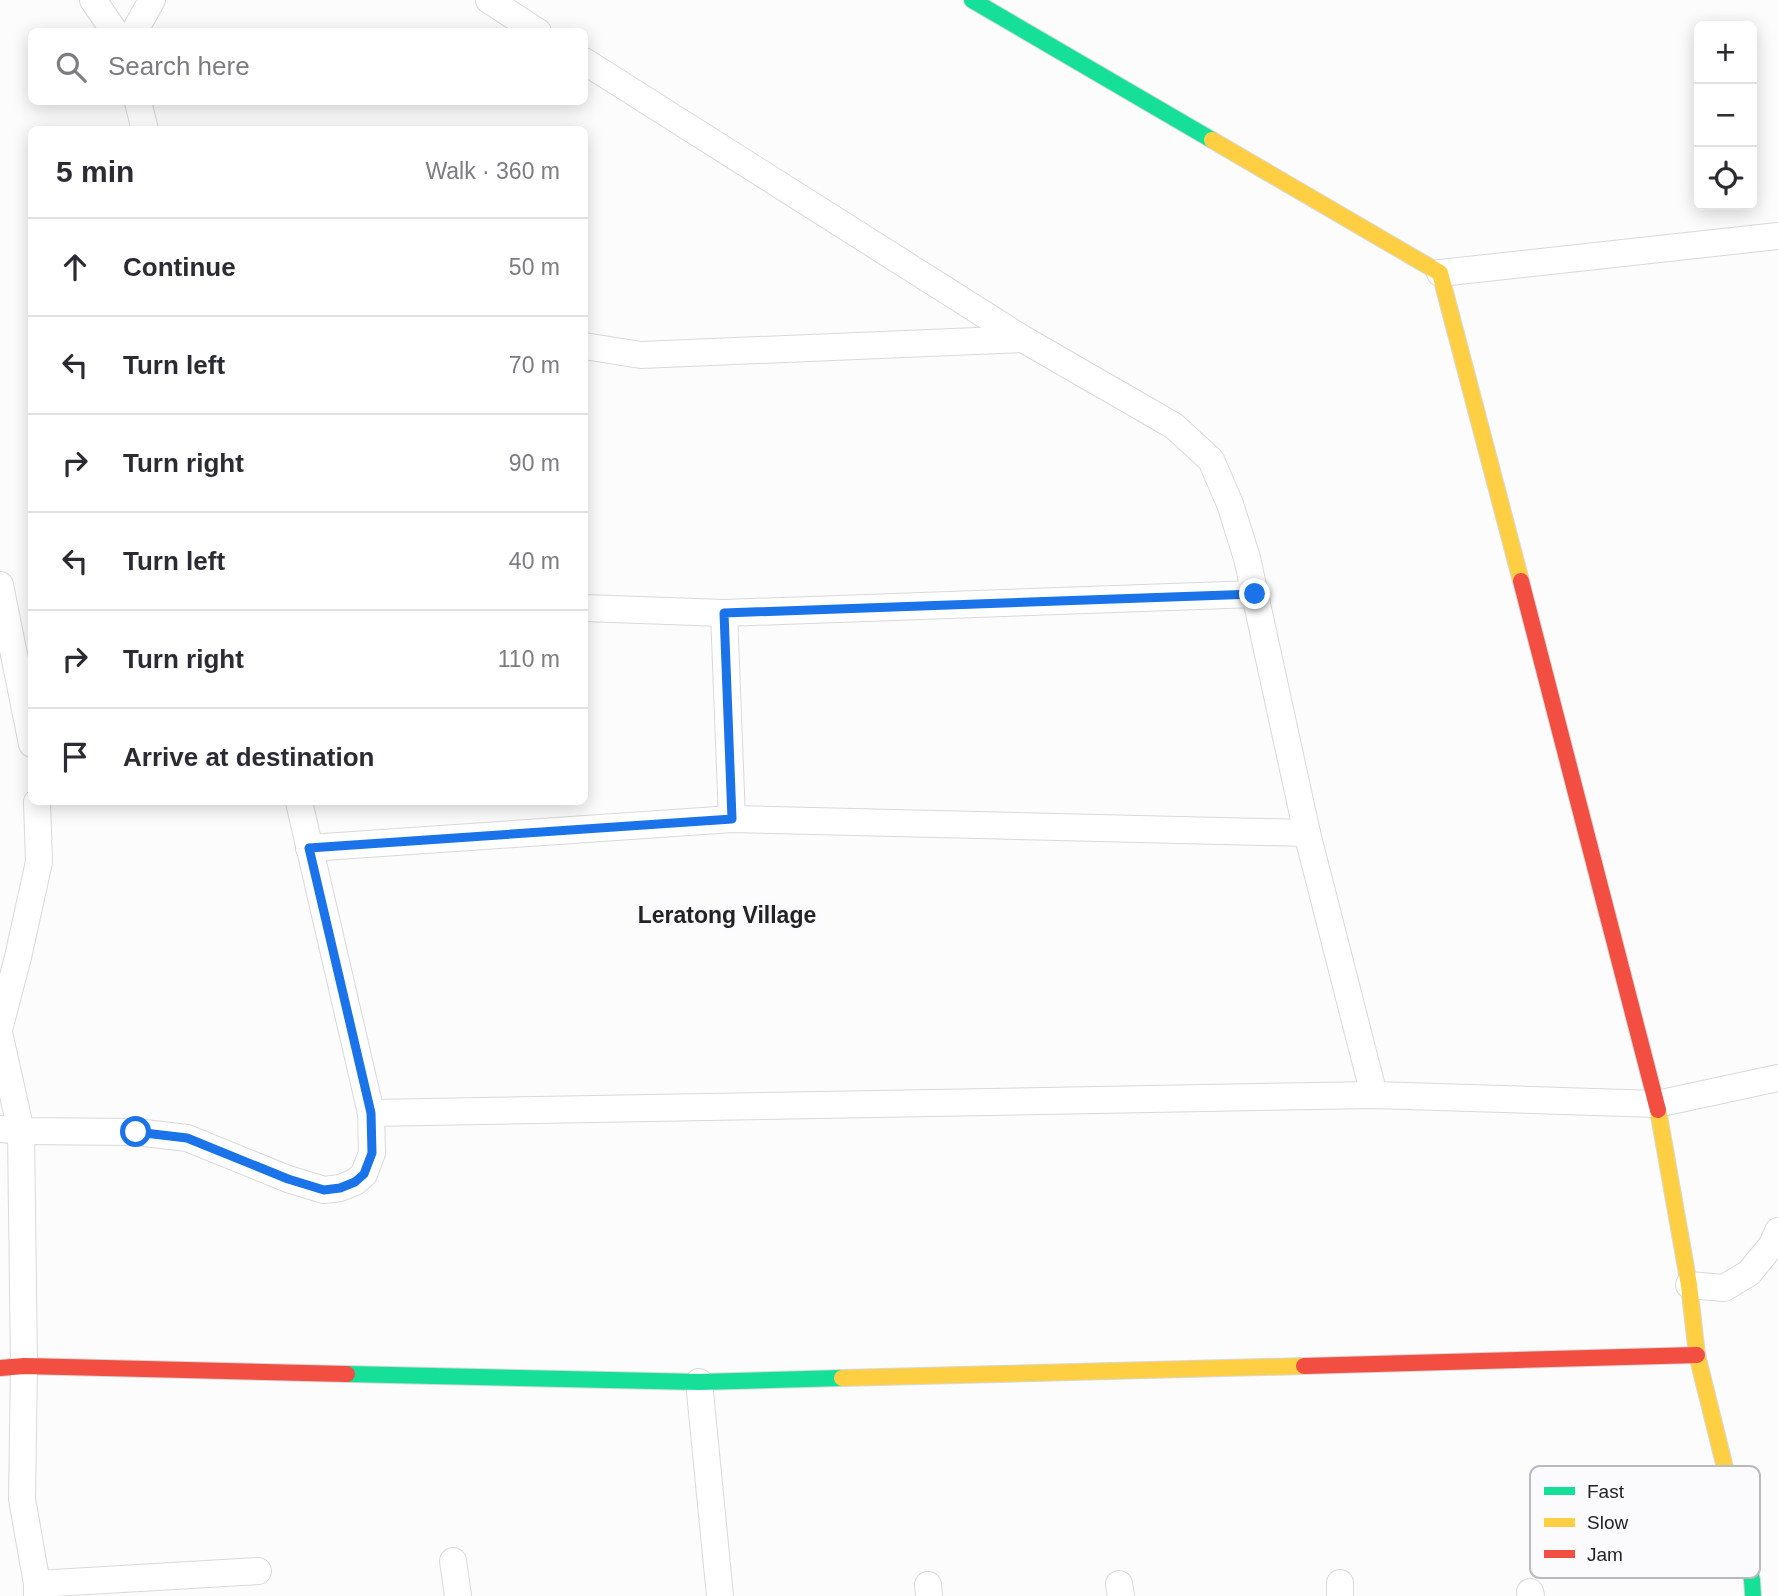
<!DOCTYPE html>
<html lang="en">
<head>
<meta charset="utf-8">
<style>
  :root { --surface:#fff; --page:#f2f2f3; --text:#2b2b33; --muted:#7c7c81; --line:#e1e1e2 }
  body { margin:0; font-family:Helvetica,sans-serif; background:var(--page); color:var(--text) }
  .controls { position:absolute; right:21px; top:21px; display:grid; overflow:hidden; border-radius:10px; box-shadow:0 4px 18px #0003 }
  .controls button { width:63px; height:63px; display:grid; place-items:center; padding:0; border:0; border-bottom:2px solid var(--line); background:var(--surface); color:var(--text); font:35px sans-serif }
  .stop { position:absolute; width:21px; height:21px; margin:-16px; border:5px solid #1a73e8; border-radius:50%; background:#fff }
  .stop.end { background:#1a73e8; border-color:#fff; box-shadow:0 2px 7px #0008 }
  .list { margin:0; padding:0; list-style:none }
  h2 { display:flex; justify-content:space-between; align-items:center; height:91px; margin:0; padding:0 28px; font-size:30px }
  h2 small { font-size:23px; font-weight:400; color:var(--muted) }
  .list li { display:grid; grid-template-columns:46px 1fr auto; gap:21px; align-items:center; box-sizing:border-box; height:98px; padding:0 28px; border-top:2px solid var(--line) }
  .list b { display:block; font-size:26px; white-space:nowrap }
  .list em { font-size:23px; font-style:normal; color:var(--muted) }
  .icon { flex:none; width:38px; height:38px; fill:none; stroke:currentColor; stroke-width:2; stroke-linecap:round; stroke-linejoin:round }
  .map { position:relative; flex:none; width:1778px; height:1596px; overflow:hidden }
  .search { position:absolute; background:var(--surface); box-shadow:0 4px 18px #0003; left:28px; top:28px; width:560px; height:77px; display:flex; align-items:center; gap:18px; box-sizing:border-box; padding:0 24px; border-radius:10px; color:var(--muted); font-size:26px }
  .panel { position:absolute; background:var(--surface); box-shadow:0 4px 18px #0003; left:28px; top:126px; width:560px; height:679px; border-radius:10px }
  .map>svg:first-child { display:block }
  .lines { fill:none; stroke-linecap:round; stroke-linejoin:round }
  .street-casing { stroke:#d8d9da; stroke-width:28 }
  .fast-casing { stroke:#d8d9da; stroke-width:18 }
  .slow-casing { stroke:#d8d9da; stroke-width:18 }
  .jam-casing { stroke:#d8d9da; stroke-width:18 }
  .street { stroke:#fff; stroke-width:26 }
  .fast { stroke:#16e098; stroke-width:16 }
  .slow { stroke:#ffcf43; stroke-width:16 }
  .jam { stroke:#f24e42; stroke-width:16 }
  .route { stroke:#1a73e8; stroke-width:9 }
  .labels { text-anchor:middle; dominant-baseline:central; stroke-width:7; stroke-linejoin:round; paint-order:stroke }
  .quarter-label { font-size:23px; font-weight:bold; fill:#232324; stroke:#fbfbfe }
  .key { fill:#fbfbfe; stroke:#bababd; stroke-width:2 }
  .key-label { font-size:19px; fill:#232324 }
</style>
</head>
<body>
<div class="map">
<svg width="1778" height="1596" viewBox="0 0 1778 1596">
  <rect width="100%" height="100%" fill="#fcfcfd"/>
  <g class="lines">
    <g class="street-casing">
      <g id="street">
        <path d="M 93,0 L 115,32"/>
        <path d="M 489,0 L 538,32"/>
        <path d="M 134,32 L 152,0"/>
        <path d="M 584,61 L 1023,339 L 1174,426 L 1211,460 L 1230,504 L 1247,558 L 1307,833 L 1374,1095"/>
        <path d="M 138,102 L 145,130"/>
        <path d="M 1440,273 L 1778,236"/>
        <path d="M 584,346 L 641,355 L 1023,339"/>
        <path d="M 0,585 L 32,744"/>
        <path d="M 584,608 L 724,613 L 1255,594"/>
        <path d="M 724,613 L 732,819"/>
        <path d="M 309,848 L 732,819 L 1307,833"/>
        <path d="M 0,1026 L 18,957 L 39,862 L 37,802"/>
        <path d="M 0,1037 L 21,1131 L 24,1366 L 22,1499 L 37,1584 L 37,1596"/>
        <path d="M 371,1113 L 1374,1095 L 1657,1104 L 1778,1078"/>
        <path d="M 0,1129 L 21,1131 L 136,1132 L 187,1138 L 288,1179 L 324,1190 L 340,1188 L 355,1182 L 364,1174 L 372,1153 L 371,1113 L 299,802"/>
        <path d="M 1689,1285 L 1724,1288 L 1749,1273 L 1772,1245 L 1778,1231"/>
        <path d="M 699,1382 L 720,1596"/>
        <path d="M 453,1561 L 458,1596"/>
        <path d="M 1340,1583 L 1340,1596"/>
        <path d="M 37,1584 L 258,1571"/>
        <path d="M 1119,1584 L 1121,1596"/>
        <path d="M 928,1585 L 929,1596"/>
        <path d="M 1530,1592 L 1531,1596"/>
      </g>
    </g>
    <g class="fast-casing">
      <g id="fast">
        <path d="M 972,0 L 1212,140"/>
        <path d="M 347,1374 L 699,1382 L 842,1378"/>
        <path d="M 1729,1484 L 1752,1580 L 1753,1596"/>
      </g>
    </g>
    <g class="slow-casing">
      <g id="slow">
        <path d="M 1212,140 L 1440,273 L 1521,581"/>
        <path d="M 1658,1110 L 1689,1285 L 1697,1355 L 1729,1484"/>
        <path d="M 842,1378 L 1304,1366"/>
      </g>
    </g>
    <g class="jam-casing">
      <g id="jam">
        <path d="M 1521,581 L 1658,1110"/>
        <path d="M 1304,1366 L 1697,1355"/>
        <path d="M 0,1368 L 24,1366 L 347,1374"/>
      </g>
    </g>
    <use href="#street" class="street"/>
    <use href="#fast" class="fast"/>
    <use href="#slow" class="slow"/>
    <use href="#jam" class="jam"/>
  </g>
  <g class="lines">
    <path class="route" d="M 136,1132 L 187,1138 L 288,1179 L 324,1190 L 340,1188 L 355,1182 L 364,1174 L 372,1153 L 371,1113 L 309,848 L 732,819 L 724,613 L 1255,594"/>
  </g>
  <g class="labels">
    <g class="quarter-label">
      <text x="727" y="915">Leratong Village</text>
    </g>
  </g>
  <rect x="1530" y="1466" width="230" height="112" rx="10" class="key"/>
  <rect x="1544" y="1487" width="31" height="8" fill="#16e098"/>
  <rect x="1544" y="1518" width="31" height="9" fill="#ffcf43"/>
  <rect x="1544" y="1550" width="31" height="8" fill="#f24e42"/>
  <g class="key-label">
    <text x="1587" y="1498">Fast</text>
    <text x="1587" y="1529">Slow</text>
    <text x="1587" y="1561">Jam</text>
  </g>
</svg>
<div class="controls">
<button>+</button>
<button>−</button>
<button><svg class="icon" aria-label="locate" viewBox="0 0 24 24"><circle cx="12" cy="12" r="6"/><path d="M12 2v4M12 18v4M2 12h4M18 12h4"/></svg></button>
</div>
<div class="stop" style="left:136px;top:1132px"></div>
<div class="stop end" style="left:1255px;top:594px"></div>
<div class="search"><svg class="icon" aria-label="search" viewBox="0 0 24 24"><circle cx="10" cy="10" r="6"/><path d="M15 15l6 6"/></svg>Search here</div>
<section class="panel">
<h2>5 min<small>Walk · 360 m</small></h2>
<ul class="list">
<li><svg class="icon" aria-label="ahead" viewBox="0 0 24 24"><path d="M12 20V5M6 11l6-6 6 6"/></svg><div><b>Continue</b></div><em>50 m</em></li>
<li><svg class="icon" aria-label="left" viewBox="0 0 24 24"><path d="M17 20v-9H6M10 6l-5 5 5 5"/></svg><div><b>Turn left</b></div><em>70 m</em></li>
<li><svg class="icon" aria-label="right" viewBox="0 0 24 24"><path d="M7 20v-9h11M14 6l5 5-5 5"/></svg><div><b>Turn right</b></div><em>90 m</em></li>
<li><svg class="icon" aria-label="left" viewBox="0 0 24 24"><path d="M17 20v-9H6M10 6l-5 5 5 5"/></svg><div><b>Turn left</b></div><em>40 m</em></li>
<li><svg class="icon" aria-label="right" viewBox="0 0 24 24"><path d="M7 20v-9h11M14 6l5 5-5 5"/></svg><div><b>Turn right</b></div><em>110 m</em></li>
<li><svg class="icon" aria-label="arrive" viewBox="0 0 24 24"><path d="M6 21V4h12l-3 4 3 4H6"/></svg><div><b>Arrive at destination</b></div></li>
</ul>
</section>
</div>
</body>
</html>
